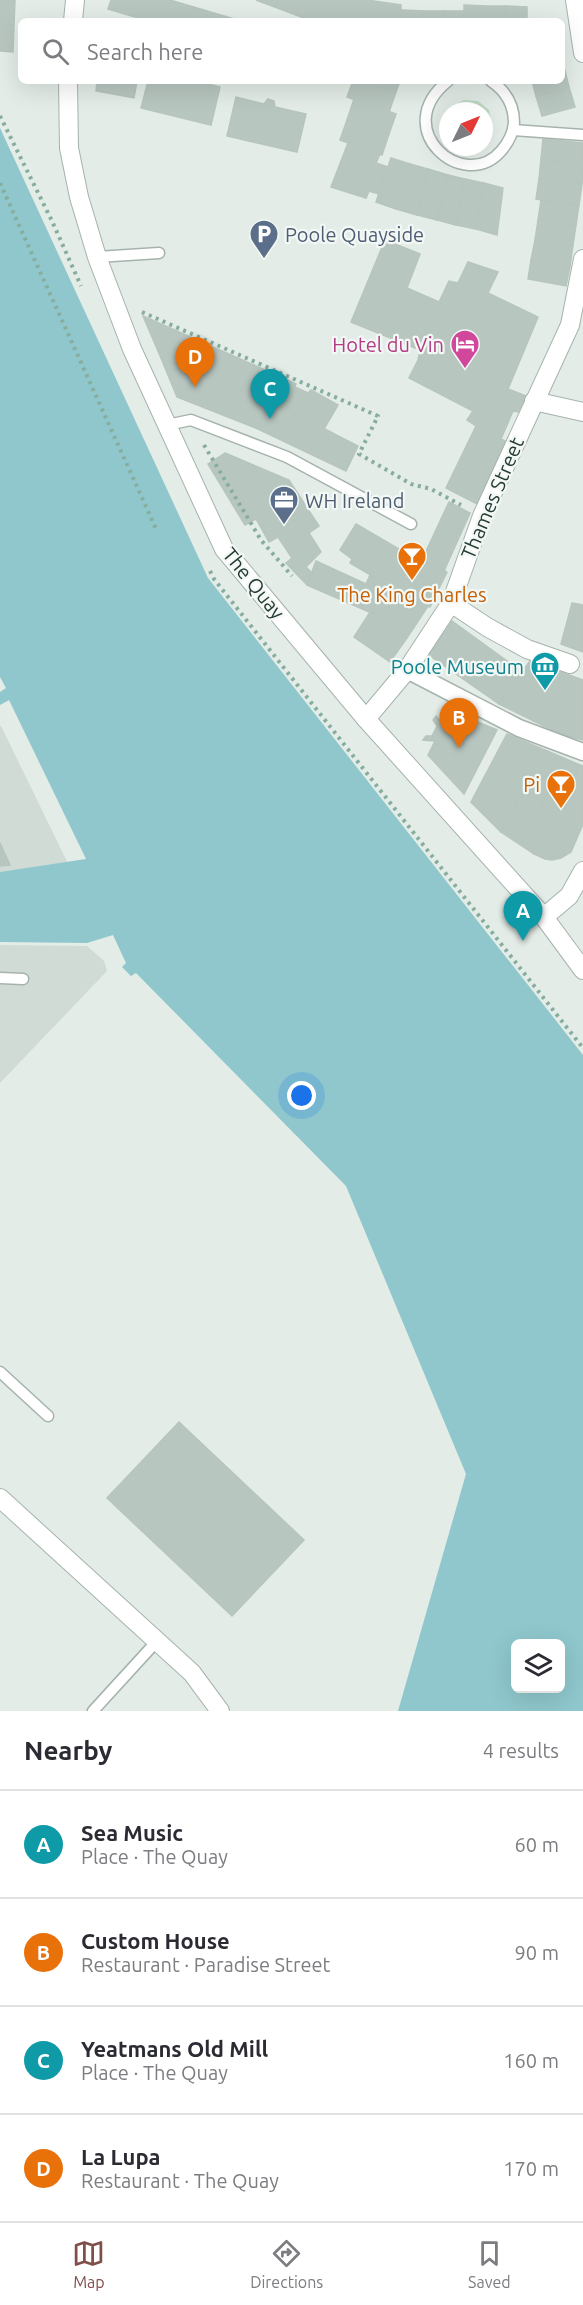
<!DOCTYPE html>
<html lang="en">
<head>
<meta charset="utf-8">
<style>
  :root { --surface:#fff; --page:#f2f2f3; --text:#2b2b33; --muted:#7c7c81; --line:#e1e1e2; --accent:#804f4a }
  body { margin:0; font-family:Ubuntu,sans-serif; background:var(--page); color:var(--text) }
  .controls { position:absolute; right:18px; bottom:18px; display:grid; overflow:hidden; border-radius:9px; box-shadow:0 6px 24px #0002 }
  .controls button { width:54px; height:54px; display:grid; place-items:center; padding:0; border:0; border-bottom:2px solid var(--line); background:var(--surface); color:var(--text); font:30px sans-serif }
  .compass { position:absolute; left:439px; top:102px; width:54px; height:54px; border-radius:50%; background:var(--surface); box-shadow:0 6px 24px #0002; rotate:47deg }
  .you { position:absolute; left:302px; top:1096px; width:21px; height:21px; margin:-15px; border:4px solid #fff; border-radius:50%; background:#1a73e8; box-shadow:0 0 0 9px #1a73e833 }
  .badge { display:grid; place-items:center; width:39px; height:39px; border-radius:50%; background:var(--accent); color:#fff; font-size:20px; font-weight:700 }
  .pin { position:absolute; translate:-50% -50px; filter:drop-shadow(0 2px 3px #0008) }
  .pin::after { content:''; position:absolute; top:32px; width:21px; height:18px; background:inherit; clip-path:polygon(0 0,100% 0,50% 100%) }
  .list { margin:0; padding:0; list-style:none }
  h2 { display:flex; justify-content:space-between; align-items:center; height:78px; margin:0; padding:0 24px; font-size:26px }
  h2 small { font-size:20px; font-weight:400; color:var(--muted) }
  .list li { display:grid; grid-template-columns:39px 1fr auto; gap:18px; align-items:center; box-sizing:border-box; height:108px; padding:0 24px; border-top:2px solid var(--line) }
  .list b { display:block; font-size:22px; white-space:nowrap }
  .list p { margin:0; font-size:20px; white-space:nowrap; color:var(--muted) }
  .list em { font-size:20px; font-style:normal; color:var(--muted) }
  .icon { flex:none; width:33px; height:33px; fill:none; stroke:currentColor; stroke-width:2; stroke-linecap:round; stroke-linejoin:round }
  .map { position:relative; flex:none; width:583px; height:1711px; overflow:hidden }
  .search { position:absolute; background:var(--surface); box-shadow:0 6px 24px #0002; left:18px; right:18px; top:18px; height:66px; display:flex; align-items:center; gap:15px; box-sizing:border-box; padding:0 21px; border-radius:9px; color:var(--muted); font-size:22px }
  .sheet { height:510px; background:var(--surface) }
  nav { display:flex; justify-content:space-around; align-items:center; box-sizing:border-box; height:84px; border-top:2px solid var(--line); background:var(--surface); font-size:16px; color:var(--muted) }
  nav a { display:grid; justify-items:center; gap:3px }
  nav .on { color:var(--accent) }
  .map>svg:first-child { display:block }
  .built { fill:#d1dbd6 }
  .green { fill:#bddbc3 }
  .water { fill:#8fc7cc; fill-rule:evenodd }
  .building { fill:#b8c6c0; stroke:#b6c5bd; stroke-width:1.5 }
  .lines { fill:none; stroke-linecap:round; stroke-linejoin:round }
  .service-casing { stroke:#a6b3ad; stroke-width:13 }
  .pedestrian-casing { stroke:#a6b3ad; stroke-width:19 }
  .minor-casing { stroke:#a6b3ad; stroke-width:20 }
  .path { stroke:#86ad9e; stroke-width:4; stroke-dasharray:3 4.5; stroke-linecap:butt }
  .service { stroke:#fff; stroke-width:10 }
  .pedestrian { stroke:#fff; stroke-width:16 }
  .minor { stroke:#fff; stroke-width:18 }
  .labels { text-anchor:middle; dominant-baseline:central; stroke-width:4.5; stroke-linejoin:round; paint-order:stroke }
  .service-label { font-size:20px; fill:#4e5e75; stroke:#f3f8f5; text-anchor:start }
  .hotel-label { font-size:20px; fill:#b23c85; stroke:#f3f8f5; text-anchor:end }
  .street-label { font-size:20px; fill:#243b33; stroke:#f3f8f5 }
  .food-label { font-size:20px; fill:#c56008; stroke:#f3f8f5 }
  .culture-label { font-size:20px; fill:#0d838f; stroke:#f3f8f5; text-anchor:end }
</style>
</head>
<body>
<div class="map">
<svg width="583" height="1711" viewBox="0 0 583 1711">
  <rect width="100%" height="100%" fill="#e3ece7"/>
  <g class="built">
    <path d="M 0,726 L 1,726 L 78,884 L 0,884 Z"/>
    <path d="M 0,945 L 87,946 L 104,961 L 107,971 L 0,1083 Z"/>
  </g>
  <path class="green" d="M 464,100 L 478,101 L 489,110 L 492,124 L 484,137 L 484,111 L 452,111 L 458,103 Z"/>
  <path class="water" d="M 0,128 L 208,578 L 583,1055 L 583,1711 L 398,1711 L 466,1474 L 346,1186 L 136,973 L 131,976 L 122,967 L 126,963 L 113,935 L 87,943 L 0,942 L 0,872 L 86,859 L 9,700 L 0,705 L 0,692 L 6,688 L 0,677 ZM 516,1644 L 560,1644 L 560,1688 L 516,1688 Z"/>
  <g class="building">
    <path d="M 0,0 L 15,0 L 14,25 L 0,25 Z"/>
    <path d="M 111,0 L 170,0 L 241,21 L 148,21 L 108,9 Z"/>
    <path d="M 256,0 L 300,0 L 296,15 Z"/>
    <path d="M 300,0 L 367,0 L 401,5 L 401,21 L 322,21 L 304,18 L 296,15 Z"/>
    <path d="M 464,5 L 485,6 L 485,21 L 464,21 Z"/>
    <path d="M 485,6 L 506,6 L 505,21 L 485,21 Z"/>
    <path d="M 506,6 L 527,7 L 527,21 L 505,21 Z"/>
    <path d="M 401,10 L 422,11 L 422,21 L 401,21 Z"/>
    <rect x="422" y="11" width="21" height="10"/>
    <rect x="443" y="11" width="21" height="10"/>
    <path d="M 0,25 L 14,25 L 13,52 L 0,51 Z"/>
    <path d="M 564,67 L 569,87 L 536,96 L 532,81 L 562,81 Z"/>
    <path d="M 97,81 L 137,81 L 134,98 L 96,91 Z"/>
    <path d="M 148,81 L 196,81 L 220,87 L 211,125 L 141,108 Z"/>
    <path d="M 353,81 L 366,81 L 396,92 L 389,112 L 347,97 Z"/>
    <path d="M 366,81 L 400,81 L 396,92 Z"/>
    <path d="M 569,87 L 575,107 L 542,116 L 536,96 Z"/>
    <path d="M 236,97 L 264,104 L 268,99 L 274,101 L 275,107 L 306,114 L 297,152 L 227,136 Z"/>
    <path d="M 354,99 L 396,114 L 389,134 L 347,120 Z"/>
    <path d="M 347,120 L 389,134 L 382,155 L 340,140 Z"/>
    <path d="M 543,139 L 583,143 L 583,164 L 541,159 Z"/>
    <path d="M 348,143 L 380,154 L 376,163 L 388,167 L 379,194 L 369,191 L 366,198 L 331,187 Z"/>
    <path d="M 391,158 L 410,164 L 396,209 L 376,202 Z"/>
    <path d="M 541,159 L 583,164 L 582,184 L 539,179 Z"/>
    <path d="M 410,164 L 428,169 L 417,215 L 396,209 Z"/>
    <path d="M 428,169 L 448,175 L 437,220 L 417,215 Z"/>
    <path d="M 448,175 L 465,179 L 456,225 L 437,220 Z"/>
    <path d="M 465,179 L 484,183 L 476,229 L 456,225 Z"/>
    <path d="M 539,179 L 582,184 L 579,205 L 536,199 Z"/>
    <path d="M 484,183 L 503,188 L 497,235 L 476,229 Z"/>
    <path d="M 541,200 L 579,205 L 576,225 L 538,220 Z"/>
    <path d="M 538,220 L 576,225 L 573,245 L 535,240 Z"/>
    <path d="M 385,240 L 420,254 L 407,288 L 439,302 L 449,281 L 458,283 L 468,262 L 498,272 L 488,293 L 538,317 L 508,389 L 526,396 L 518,412 L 513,411 L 501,439 L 505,441 L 477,504 L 446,488 L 476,426 L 467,420 L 473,411 L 409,378 L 418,360 L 420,350 L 351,322 Z"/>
    <path d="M 535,240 L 573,245 L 570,266 L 531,260 Z"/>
    <path d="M 531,260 L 570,266 L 566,286 L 528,279 Z"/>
    <path d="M 143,316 L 254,365 L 241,392 L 161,358 Z"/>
    <path d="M 161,358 L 286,409 L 358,446 L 346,471 L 258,429 L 177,397 Z"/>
    <path d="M 254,365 L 296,384 L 286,409 L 241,392 Z"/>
    <path d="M 295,387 L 308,393 L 311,390 L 338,405 L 324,429 L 286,409 Z"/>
    <path d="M 225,453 L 289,480 L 319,526 L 309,533 L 321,552 L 306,567 L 312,573 L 307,585 L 286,563 L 292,558 L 278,537 L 269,542 L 256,519 L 245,525 L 208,464 Z"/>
    <path d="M 449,502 L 470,513 L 444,571 L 422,560 Z"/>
    <path d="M 356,524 L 397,548 L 447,572 L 430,607 L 428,606 L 407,638 L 374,614 L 391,587 L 350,563 L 352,559 L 340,550 Z"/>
    <path d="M 316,561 L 366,584 L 370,575 L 391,587 L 374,614 L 307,585 Z"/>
    <path d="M 572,603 L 583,605 L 583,652 L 561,644 Z"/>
    <path d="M 370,612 L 407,638 L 390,662 L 354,637 Z"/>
    <path d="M 452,621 L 522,672 L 499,704 L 429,655 Z"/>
    <path d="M 530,661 L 583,680 L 583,740 L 560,734 L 499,704 Z"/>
    <path d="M 451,711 L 497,730 L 464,794 L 428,755 L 435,741 L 423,740 L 426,736 L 432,736 L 437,726 L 433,720 L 436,716 L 443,725 Z"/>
    <path d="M 507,734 L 545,750 L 501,832 L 471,802 Z"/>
    <path d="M 545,750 L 580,765 L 567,793 L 563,792 L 561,796 L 549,790 L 533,825 L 545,831 L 534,854 L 501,832 Z"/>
    <path d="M 580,765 L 583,766 L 583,824 L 571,852 L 561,858 L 552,860 L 545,859 L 534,854 L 545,831 L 533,825 L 549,790 L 561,796 L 563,792 L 567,793 Z"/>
    <path d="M 0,843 L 10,865 L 0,866 Z"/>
    <path d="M 179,1422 L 304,1540 L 232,1616 L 107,1498 Z"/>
  </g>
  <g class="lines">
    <g class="service-casing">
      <g id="service">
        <path d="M 448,81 C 388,129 464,194 501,151 C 508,143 513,134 514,123 C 514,105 506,91 491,81"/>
        <path d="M 513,130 L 583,135"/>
        <path d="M 97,257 L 159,253"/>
        <path d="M 167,425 L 191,420 L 287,457 L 411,524"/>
        <path d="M 0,978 L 23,979"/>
        <path d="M 0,1372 L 48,1416"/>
        <path d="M 93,1711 L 157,1641"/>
      </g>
    </g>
    <g class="pedestrian-casing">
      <path id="pedestrian" d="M 407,670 L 519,728 L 583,752"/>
    </g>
    <g class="minor-casing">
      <g id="minor">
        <path d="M 575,0 L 583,53"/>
        <path d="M 73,21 L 75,0"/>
        <path d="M 68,81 L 69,148 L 79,197 L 97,257 L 132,349 L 224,549 L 366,719 L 544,917 L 583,970"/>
        <path d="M 534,401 L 583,412"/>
        <path d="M 451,603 L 487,627 L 527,649 L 570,664"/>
        <path d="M 366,719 L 407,670 L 451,603 L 482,516 L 570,325 L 583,259"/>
        <path d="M 544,917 L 569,896 L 583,871"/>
        <path d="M 0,1498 L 192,1673 L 220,1711"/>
      </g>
    </g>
    <g class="path">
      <path d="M 0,116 L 52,221 L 81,286"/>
      <path d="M 0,183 L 157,531"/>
      <path d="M 142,312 L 378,416 L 359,454 L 411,484 L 431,489 L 461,505"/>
      <path d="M 204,445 L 261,540 L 292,576"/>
      <path d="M 210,571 L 214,579 L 583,1048"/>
    </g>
    <use href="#service" class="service"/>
    <use href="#pedestrian" class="pedestrian"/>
    <use href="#minor" class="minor"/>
  </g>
  <defs>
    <g id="parking-pin" transform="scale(1.5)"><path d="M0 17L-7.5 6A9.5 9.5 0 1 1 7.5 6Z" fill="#5c6f8a" stroke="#f3f8f5"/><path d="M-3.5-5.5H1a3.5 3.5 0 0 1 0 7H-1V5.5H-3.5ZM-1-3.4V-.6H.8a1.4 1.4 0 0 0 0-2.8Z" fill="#fff"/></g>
    <g id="hotel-pin" transform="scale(1.5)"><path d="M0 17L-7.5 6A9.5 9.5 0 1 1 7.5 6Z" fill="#d1479c" stroke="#f3f8f5"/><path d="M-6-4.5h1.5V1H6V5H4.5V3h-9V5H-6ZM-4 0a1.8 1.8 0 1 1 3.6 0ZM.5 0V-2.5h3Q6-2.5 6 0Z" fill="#fff"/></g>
    <g id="office-pin" transform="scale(1.5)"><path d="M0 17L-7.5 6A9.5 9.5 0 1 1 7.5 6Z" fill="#5c6f8a" stroke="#f3f8f5"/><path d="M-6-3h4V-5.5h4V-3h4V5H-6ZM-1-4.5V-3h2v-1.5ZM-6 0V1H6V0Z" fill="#fff"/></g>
    <g id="bar-pin" transform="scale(1.5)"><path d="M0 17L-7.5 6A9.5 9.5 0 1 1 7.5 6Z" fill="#e8710a" stroke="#f3f8f5"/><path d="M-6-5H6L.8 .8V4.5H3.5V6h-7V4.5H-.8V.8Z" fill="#fff"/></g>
    <g id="museum-pin" transform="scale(1.5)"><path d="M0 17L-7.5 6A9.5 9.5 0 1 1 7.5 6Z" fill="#0f9aa8" stroke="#f3f8f5"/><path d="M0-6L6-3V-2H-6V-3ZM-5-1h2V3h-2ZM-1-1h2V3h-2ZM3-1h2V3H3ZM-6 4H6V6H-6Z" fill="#fff"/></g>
  </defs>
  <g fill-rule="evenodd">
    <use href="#parking-pin" x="264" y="234"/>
    <use href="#hotel-pin" x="465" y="344"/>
    <use href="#office-pin" x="284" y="500"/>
    <use href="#bar-pin" x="412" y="556"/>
    <use href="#museum-pin" x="545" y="666"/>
    <use href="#bar-pin" x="561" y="784"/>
  </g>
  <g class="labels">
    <g class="service-label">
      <text x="285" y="234">Poole Quayside</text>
      <text x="305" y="500">WH Ireland</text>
    </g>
    <g class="hotel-label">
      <text x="444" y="344">Hotel du Vin</text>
    </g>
    <g class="street-label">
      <text transform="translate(492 498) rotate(-67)">Thames Street</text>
      <text transform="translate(254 583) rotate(51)">The Quay</text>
    </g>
    <g class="food-label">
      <text x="412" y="594">The King Charles</text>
      <text x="540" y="784" text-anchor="end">Pi</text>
    </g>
    <g class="culture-label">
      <text x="524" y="666">Poole Museum</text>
    </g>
  </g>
</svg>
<div class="controls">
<button><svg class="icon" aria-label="layers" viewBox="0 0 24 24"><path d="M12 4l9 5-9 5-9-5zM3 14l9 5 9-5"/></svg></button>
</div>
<svg class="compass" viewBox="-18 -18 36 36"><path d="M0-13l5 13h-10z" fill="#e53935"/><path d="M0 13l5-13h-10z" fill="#7c7c81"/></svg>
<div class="you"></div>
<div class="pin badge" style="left:523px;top:941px;background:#0f9aa8">A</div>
<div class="pin badge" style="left:459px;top:748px;background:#e8710a">B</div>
<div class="pin badge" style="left:270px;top:419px;background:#0f9aa8">C</div>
<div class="pin badge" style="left:195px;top:387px;background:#e8710a">D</div>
<div class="search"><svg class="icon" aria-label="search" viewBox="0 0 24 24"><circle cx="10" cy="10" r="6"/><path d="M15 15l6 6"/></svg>Search here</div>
</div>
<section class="sheet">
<h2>Nearby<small>4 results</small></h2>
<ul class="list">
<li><span class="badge" style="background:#0f9aa8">A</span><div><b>Sea Music</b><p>Place · The Quay</p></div><em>60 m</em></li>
<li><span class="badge" style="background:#e8710a">B</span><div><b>Custom House</b><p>Restaurant · Paradise Street</p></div><em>90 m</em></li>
<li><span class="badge" style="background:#0f9aa8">C</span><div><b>Yeatmans Old Mill</b><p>Place · The Quay</p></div><em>160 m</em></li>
<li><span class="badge" style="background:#e8710a">D</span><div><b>La Lupa</b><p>Restaurant · The Quay</p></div><em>170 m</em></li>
</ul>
</section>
<nav>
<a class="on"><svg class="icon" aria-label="map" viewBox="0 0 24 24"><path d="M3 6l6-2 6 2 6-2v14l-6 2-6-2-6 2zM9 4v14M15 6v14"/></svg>Map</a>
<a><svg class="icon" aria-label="directions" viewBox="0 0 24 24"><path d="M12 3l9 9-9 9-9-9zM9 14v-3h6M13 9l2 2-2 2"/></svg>Directions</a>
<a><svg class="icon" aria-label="saved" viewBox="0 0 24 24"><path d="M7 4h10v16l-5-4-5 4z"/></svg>Saved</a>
</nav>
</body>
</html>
